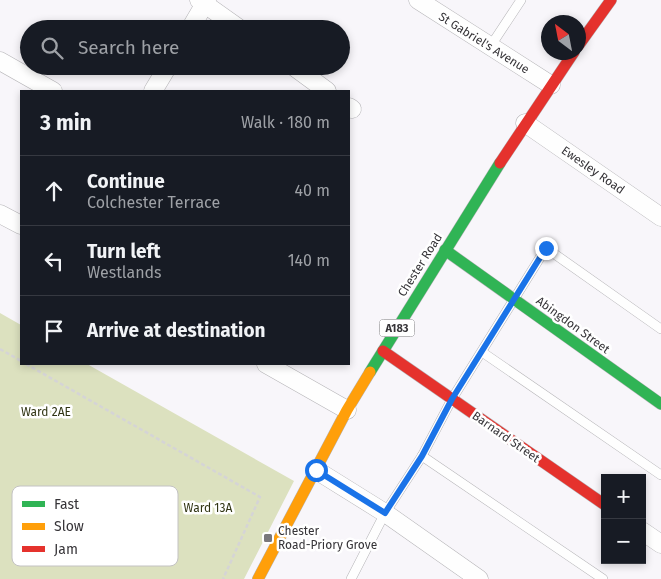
<!DOCTYPE html>
<html lang="en">
<head>
<meta charset="utf-8">
<style>
  :root { --surface:#171b24; --page:#242831; --text:#f1f3f6; --muted:#9ea1a6; --line:#363941 }
  body { margin:0; font-family:"Fira Sans",sans-serif; background:var(--page); color:var(--text) }
  .controls { position:absolute; right:15px; bottom:15px; display:grid; overflow:hidden; border-radius:0px; box-shadow:0 2px 8px #0003 }
  .controls button { width:45px; height:45px; display:grid; place-items:center; padding:0; border:0; border-bottom:1px solid var(--line); background:var(--surface); color:var(--text); font:25px sans-serif }
  .compass { position:absolute; left:541px; top:15px; width:45px; height:45px; border-radius:50%; background:var(--surface); box-shadow:0 2px 8px #0003; rotate:328deg }
  .stop { position:absolute; width:15px; height:15px; margin:-11px; border:4px solid #1a73e8; border-radius:50%; background:#fff }
  .stop.end { background:#1a73e8; border-color:#fff; box-shadow:0 1px 5px #0008 }
  .list { margin:0; padding:0; list-style:none }
  h2 { display:flex; justify-content:space-between; align-items:center; height:65px; margin:0; padding:0 20px; font-size:21px }
  h2 small { font-size:16px; font-weight:400; color:var(--muted) }
  .list li { display:grid; grid-template-columns:32px 1fr auto; gap:15px; align-items:center; box-sizing:border-box; height:70px; padding:0 20px; border-top:1px solid var(--line) }
  .list b { display:block; font-size:19px; white-space:nowrap }
  .list p { margin:0; font-size:16px; white-space:nowrap; color:var(--muted) }
  .list em { font-size:16px; font-style:normal; color:var(--muted) }
  .icon { flex:none; width:28px; height:28px; fill:none; stroke:currentColor; stroke-width:2; stroke-linecap:round; stroke-linejoin:round }
  .map { position:relative; flex:none; width:661px; height:579px; overflow:hidden }
  .search { position:absolute; background:var(--surface); box-shadow:0 2px 8px #0003; left:20px; top:20px; width:330px; height:55px; display:flex; align-items:center; gap:12px; box-sizing:border-box; padding:0 18px; border-radius:28px; color:var(--muted); font-size:19px }
  .panel { position:absolute; background:var(--surface); box-shadow:0 2px 8px #0003; left:20px; top:90px; width:330px; height:275px; border-radius:0px }
  .map>svg:first-child { display:block }
  .green { fill:#dce1bf }
  .lines { fill:none; stroke-linecap:round; stroke-linejoin:round }
  .lane-casing { stroke:#b5b4b7; stroke-width:10 }
  .street-casing { stroke:#b5b4b7; stroke-width:19 }
  .fast-casing { stroke:#b5b4b7; stroke-width:12 }
  .slow-casing { stroke:#b5b4b7; stroke-width:12 }
  .jam-casing { stroke:#b5b4b7; stroke-width:12 }
  .path { stroke:#d5d4d6; stroke-width:2.5; stroke-dasharray:4 2.5; stroke-linecap:butt }
  .lane { stroke:#fefefe; stroke-width:9 }
  .street { stroke:#fefefe; stroke-width:18 }
  .fast { stroke:#30b455; stroke-width:11 }
  .slow { stroke:#ff9f0a; stroke-width:11 }
  .jam { stroke:#e5322d; stroke-width:11 }
  .route { stroke:#1a73e8; stroke-width:6 }
  .poi-dot { fill:#7a787c; stroke:#fff; stroke-width:2 }
  .labels { text-anchor:middle; dominant-baseline:central; stroke-width:5; stroke-linejoin:round; paint-order:stroke }
  .shield { fill:#fff; stroke:#727174; stroke-width:1 }
  .shield-label { font-size:11px; font-weight:bold; fill:#363438 }
  .street-label { font-size:12px; fill:#363438; stroke:#fff }
  .park-label { font-size:12px; fill:#303413; stroke:#fff }
  .poi-label { font-size:12px; fill:#363438; stroke:#fff; text-anchor:start }
  .key { fill:#fff; stroke:#c3c2c3; stroke-width:1 }
  .key-label { font-size:14px; fill:#363438 }
</style>
</head>
<body>
<div class="map">
<svg width="661" height="579" viewBox="0 0 661 579">
  <rect width="100%" height="100%" fill="#f8f6fa"/>
  <path class="green" d="M 0,313 L 21,325 L 21,364 L 87,364 L 294,481 L 244,579 L 0,579 Z"/>
  <g class="lines">
    <g class="lane-casing">
      <g id="lane">
        <path d="M 490,47 L 521,0"/>
        <path d="M 482,352 L 661,475"/>
        <path d="M 422,456 L 603,579"/>
        <path d="M 351,579 L 385,513 L 422,456 L 452,399 L 546,248 L 661,329"/>
      </g>
    </g>
    <g class="street-casing">
      <g id="street">
        <path d="M 199,0 L 240,29"/>
        <path d="M 418,0 L 551,85"/>
        <path d="M 190,29 L 207,0"/>
        <path d="M 0,61 L 53,91"/>
        <path d="M 293,66 L 327,91"/>
        <path d="M 153,91 L 168,66"/>
        <path d="M 349,107 L 352,109"/>
        <path d="M 525,123 L 661,217"/>
        <path d="M 0,214 L 21,225"/>
        <path d="M 266,364 L 347,410"/>
        <path d="M 316,470 L 385,513 L 479,579"/>
        <path d="M 642,531 L 661,544"/>
      </g>
    </g>
    <g class="fast-casing">
      <g id="fast">
        <path d="M 445,250 L 661,404"/>
        <path d="M 370,372 L 500,163"/>
      </g>
    </g>
    <g class="slow-casing">
      <path id="slow" d="M 258,579 L 347,410 L 370,372"/>
    </g>
    <g class="jam-casing">
      <g id="jam">
        <path d="M 578,46 L 611,0"/>
        <path d="M 500,163 L 574,52"/>
        <path d="M 383,351 L 605,505"/>
      </g>
    </g>
    <g class="path">
      <path d="M 0,349 L 21,361"/>
      <path d="M 26,364 L 260,497 L 223,579"/>
    </g>
    <use href="#lane" class="lane"/>
    <use href="#street" class="street"/>
    <use href="#fast" class="fast"/>
    <use href="#slow" class="slow"/>
    <use href="#jam" class="jam"/>
  </g>
  <g class="lines">
    <path class="route" d="M 316,470 L 385,513 L 422,456 L 452,399 L 546,248"/>
  </g>
  <rect class="poi-dot" x="263" y="533" width="10" height="10" rx="2.5"/>
  <g class="labels">
    <rect class="shield" x="379.5" y="319.5" width="35" height="17" rx="4"/>
    <g class="shield-label">
      <text x="397" y="328">A183</text>
    </g>
    <g class="street-label">
      <text transform="translate(484 43) rotate(32)">St Gabriel's Avenue</text>
      <text transform="translate(593 170) rotate(35)">Ewesley Road</text>
      <text transform="translate(420 265) rotate(-58)">Chester Road</text>
      <text transform="translate(573 325) rotate(36)">Abingdon Street</text>
      <text transform="translate(506 437) rotate(35)">Barnard Street</text>
    </g>
    <g class="park-label">
      <text x="46" y="412">Ward 2AE</text>
      <text x="208" y="508">Ward 13A</text>
    </g>
    <g class="poi-label">
      <text x="278" y="531">Chester<tspan x="278" dy="14">Road-Priory Grove</tspan></text>
    </g>
  </g>
  <rect x="12" y="486" width="166" height="80" rx="8" class="key"/>
  <rect x="22" y="501" width="23" height="6" fill="#30b455"/>
  <rect x="22" y="523" width="23" height="7" fill="#ff9f0a"/>
  <rect x="22" y="546" width="23" height="6" fill="#e5322d"/>
  <g class="key-label">
    <text x="54" y="509">Fast</text>
    <text x="54" y="531">Slow</text>
    <text x="54" y="554">Jam</text>
  </g>
</svg>
<div class="controls">
<button>+</button>
<button>−</button>
</div>
<svg class="compass" viewBox="-18 -18 36 36"><path d="M0-13l5 13h-10z" fill="#e53935"/><path d="M0 13l5-13h-10z" fill="#9ea1a6"/></svg>
<div class="stop" style="left:316px;top:470px"></div>
<div class="stop end" style="left:546px;top:248px"></div>
<div class="search"><svg class="icon" aria-label="search" viewBox="0 0 24 24"><circle cx="10" cy="10" r="6"/><path d="M15 15l6 6"/></svg>Search here</div>
<section class="panel">
<h2>3 min<small>Walk · 180 m</small></h2>
<ul class="list">
<li><svg class="icon" aria-label="ahead" viewBox="0 0 24 24"><path d="M12 20V5M6 11l6-6 6 6"/></svg><div><b>Continue</b><p>Colchester Terrace</p></div><em>40 m</em></li>
<li><svg class="icon" aria-label="left" viewBox="0 0 24 24"><path d="M17 20v-9H6M10 6l-5 5 5 5"/></svg><div><b>Turn left</b><p>Westlands</p></div><em>140 m</em></li>
<li><svg class="icon" aria-label="arrive" viewBox="0 0 24 24"><path d="M6 21V4h12l-3 4 3 4H6"/></svg><div><b>Arrive at destination</b></div></li>
</ul>
</section>
</div>
</body>
</html>
